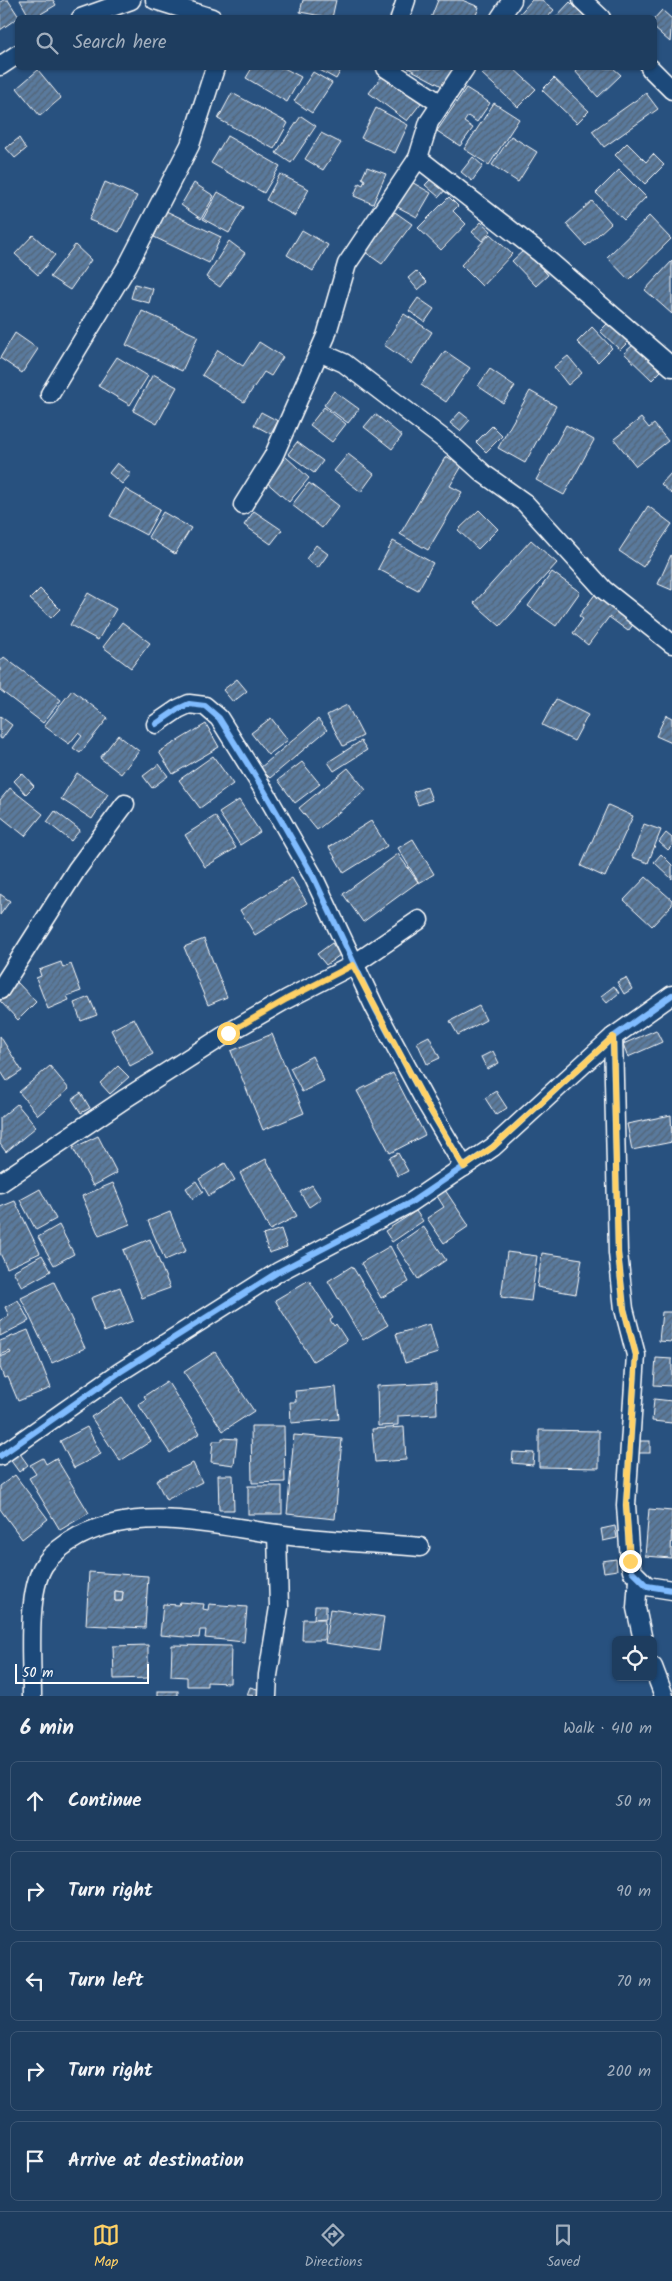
<!DOCTYPE html>
<html lang="en">
<head>
<meta charset="utf-8">
<style>
  :root { --surface:#1e3d5f; --page:#2b4868; --text:#f1f3f6; --muted:#a1aebd; --line:#3c5674; --accent:#ffd166 }
  body { margin:0; font-family:Kalam,sans-serif; background:var(--page); color:var(--text) }
  .controls { position:absolute; right:15px; bottom:15px; display:grid; overflow:hidden; border-radius:8px; box-shadow:0 1px 4px #0004 }
  .controls button { width:45px; height:45px; display:grid; place-items:center; padding:0; border:0; border-bottom:1px solid var(--line); background:var(--surface); color:var(--text); font:25px sans-serif }
  .scale { position:absolute; left:15px; bottom:12px; width:134px; box-sizing:border-box; padding-left:5px; border:2px solid #fff; border-top:0; font-size:14px; line-height:18px; white-space:nowrap; color:#fff; -webkit-text-stroke:4px #1f4a7a; paint-order:stroke }
  .stop { position:absolute; width:15px; height:15px; margin:-11px; border:4px solid #ffd166; border-radius:50%; background:#fff }
  .stop.end { background:#ffd166; border-color:#fff; box-shadow:0 1px 5px #0008 }
  .list { margin:0; padding:0; list-style:none }
  h2 { display:flex; justify-content:space-between; align-items:center; height:65px; margin:0; padding:0 20px; font-size:21px }
  h2 small { font-size:16px; font-weight:400; color:var(--muted) }
  .list li { display:grid; grid-template-columns:32px 1fr auto; gap:15px; align-items:center; box-sizing:border-box; height:80px; margin:0 10px 10px; padding:0 10px; border:1px solid var(--line); border-radius:8px }
  .list b { display:block; font-size:19px; white-space:nowrap }
  .list em { font-size:16px; font-style:normal; color:var(--muted) }
  .icon { flex:none; width:28px; height:28px; fill:none; stroke:currentColor; stroke-width:2; stroke-linecap:round; stroke-linejoin:round }
  .map { position:relative; flex:none; width:672px; height:1696px; overflow:hidden }
  .search { position:absolute; background:var(--surface); box-shadow:0 1px 4px #0004; left:15px; right:15px; top:15px; height:55px; display:flex; align-items:center; gap:12px; box-sizing:border-box; padding:0 18px; border-radius:8px; color:var(--muted); font-size:19px }
  .sheet { height:515px; background:var(--surface) }
  nav { display:flex; justify-content:space-around; align-items:center; box-sizing:border-box; height:70px; border-top:1px solid var(--line); background:var(--surface); font-size:14px; color:var(--muted) }
  nav a { display:grid; justify-items:center; gap:2px }
  nav .on { color:var(--accent) }
  .map>svg:first-child { display:block }
  .building { fill:url(#building-hatch); stroke:#fff; fill-rule:evenodd }
  .lines { fill:none; stroke-linecap:round; stroke-linejoin:round }
  .minor-casing { stroke:#fff; stroke-width:21 }
  .minor { stroke:#1f4a7a; stroke-width:18 }
  .cycleway-casing { stroke:#1f4a7a; stroke-width:9 }
  .cycleway { stroke:#80bcff; stroke-width:6 }
  .route { stroke:#ffd166; stroke-width:6 }
</style>
</head>
<body>
<div class="map">
<svg width="672" height="1696" viewBox="0 0 672 1696">
  <defs>
    <pattern id="building-hatch" width="6" height="6" patternUnits="userSpaceOnUse" patternTransform="scale(1.25)"><rect width="6" height="6" fill="#5a7a9d"/><path d="M-1 1l2-2M0 6l6-6M5 7l2-2" fill="none" stroke="#536374"/></pattern>
  </defs>
  <rect width="100%" height="100%" fill="#28517f"/>
  <filter id="ink" filterUnits="userSpaceOnUse"><feTurbulence type="fractalNoise" baseFrequency=".02" numOctaves="2"/><feDisplacementMap in="SourceGraphic" scale="10" xChannelSelector="R" yChannelSelector="G"/><feConvolveMatrix kernelMatrix="1 2 1 2 8 2 1 2 1" color-interpolation-filters="sRGB"/></filter>
  <g filter="url(#ink)">
    <g class="building">
      <path d="M 4,0 L 8,0 L 19,17 L 0,30 L 0,2 Z"/>
      <path d="M 20,0 L 53,0 L 56,5 L 34,18 L 30,18 Z"/>
      <path d="M 303,0 L 336,0 L 332,18 L 300,12 Z"/>
      <path d="M 438,0 L 462,0 L 479,7 L 475,18 L 431,18 Z"/>
      <path d="M 532,0 L 542,0 L 554,10 L 547,18 L 516,18 Z"/>
      <path d="M 570,2 L 586,18 L 555,18 Z"/>
      <path d="M 662,10 L 672,19 L 670,42 L 654,28 L 654,19 Z"/>
      <path d="M 252,68 L 284,68 L 301,77 L 287,102 L 246,78 Z"/>
      <path d="M 316,68 L 342,68 L 336,79 Z"/>
      <path d="M 408,68 L 453,68 L 442,86 Z"/>
      <path d="M 489,68 L 513,68 L 536,89 L 518,107 L 482,74 Z"/>
      <path d="M 579,68 L 613,68 L 621,75 L 598,97 L 575,71 Z"/>
      <path d="M 38,70 L 61,98 L 40,116 L 17,88 Z"/>
      <path d="M 313,72 L 332,83 L 312,113 L 294,101 Z"/>
      <path d="M 382,76 L 421,103 L 407,121 L 369,93 Z"/>
      <path d="M 554,78 L 589,111 L 577,123 L 542,90 Z"/>
      <path d="M 466,88 L 490,103 L 477,122 L 468,116 L 464,122 L 473,128 L 460,146 L 437,131 Z"/>
      <path d="M 232,93 L 288,123 L 274,149 L 218,119 Z"/>
      <path d="M 646,93 L 658,109 L 604,147 L 592,131 Z"/>
      <path d="M 494,103 L 519,119 L 489,165 L 464,149 Z"/>
      <path d="M 376,108 L 408,125 L 395,153 L 361,138 Z"/>
      <path d="M 301,116 L 316,126 L 291,163 L 276,153 Z"/>
      <path d="M 321,133 L 341,143 L 323,170 L 305,159 Z"/>
      <path d="M 227,136 L 280,166 L 264,193 L 211,163 Z"/>
      <path d="M 511,136 L 537,152 L 518,182 L 492,165 Z"/>
      <path d="M 19,138 L 26,149 L 15,158 L 6,148 Z"/>
      <path d="M 627,143 L 646,162 L 653,154 L 664,165 L 645,184 L 615,155 Z"/>
      <path d="M 473,157 L 483,166 L 472,181 L 461,172 Z"/>
      <path d="M 367,167 L 386,174 L 373,204 L 354,196 L 359,183 L 363,185 L 365,180 L 362,178 Z"/>
      <path d="M 619,170 L 646,197 L 624,220 L 596,193 Z"/>
      <path d="M 280,174 L 309,189 L 295,216 L 266,200 Z"/>
      <path d="M 434,176 L 447,188 L 439,197 L 425,185 Z"/>
      <path d="M 408,180 L 431,193 L 417,217 L 394,205 Z"/>
      <path d="M 105,182 L 137,196 L 119,232 L 89,220 Z"/>
      <path d="M 194,183 L 214,196 L 201,219 L 181,205 Z"/>
      <path d="M 218,192 L 244,207 L 229,233 L 203,219 Z"/>
      <path d="M 449,197 L 458,206 L 453,211 L 466,224 L 441,250 L 418,228 Z"/>
      <path d="M 592,201 L 611,223 L 586,246 L 566,224 Z"/>
      <path d="M 166,211 L 221,237 L 209,263 L 154,237 Z"/>
      <path d="M 395,212 L 412,224 L 382,264 L 365,252 Z"/>
      <path d="M 649,216 L 671,239 L 629,280 L 607,257 Z"/>
      <path d="M 481,222 L 491,231 L 482,241 L 472,232 Z"/>
      <path d="M 302,230 L 328,245 L 313,271 L 287,255 Z"/>
      <path d="M 490,234 L 512,254 L 482,286 L 461,265 Z"/>
      <path d="M 33,235 L 55,255 L 38,275 L 15,254 Z"/>
      <path d="M 229,241 L 245,253 L 220,287 L 206,277 Z"/>
      <path d="M 75,245 L 91,260 L 70,290 L 50,277 Z"/>
      <path d="M 524,250 L 548,275 L 536,286 L 512,261 Z"/>
      <path d="M 672,261 L 672,314 L 645,290 Z"/>
      <path d="M 416,271 L 427,282 L 418,290 L 408,278 Z"/>
      <path d="M 135,284 L 153,289 L 149,303 L 131,298 Z"/>
      <path d="M 418,298 L 434,309 L 425,322 L 409,311 Z"/>
      <path d="M 142,311 L 198,336 L 182,371 L 126,345 Z"/>
      <path d="M 404,314 L 432,332 L 412,364 L 384,345 Z"/>
      <path d="M 608,323 L 628,342 L 620,350 L 600,331 Z"/>
      <path d="M 592,327 L 612,348 L 598,362 L 577,342 Z"/>
      <path d="M 15,333 L 38,349 L 22,373 L 0,358 Z"/>
      <path d="M 259,342 L 283,357 L 271,376 L 264,372 L 244,402 L 202,375 L 218,350 L 243,366 Z"/>
      <path d="M 633,345 L 661,371 L 652,380 L 624,353 Z"/>
      <path d="M 445,351 L 470,368 L 446,402 L 421,385 Z"/>
      <path d="M 568,356 L 582,373 L 568,385 L 554,367 Z"/>
      <path d="M 117,357 L 148,376 L 130,405 L 98,386 Z"/>
      <path d="M 490,369 L 515,386 L 503,403 L 478,386 Z"/>
      <path d="M 153,374 L 177,387 L 157,424 L 133,411 Z"/>
      <path d="M 334,391 L 359,409 L 348,423 L 324,405 Z"/>
      <path d="M 530,391 L 556,406 L 525,463 L 498,448 Z"/>
      <path d="M 324,407 L 346,424 L 332,442 L 310,425 Z"/>
      <path d="M 261,412 L 278,421 L 271,434 L 254,425 Z"/>
      <path d="M 460,412 L 470,420 L 460,431 L 450,423 Z"/>
      <path d="M 375,414 L 402,436 L 392,449 L 364,427 Z"/>
      <path d="M 641,418 L 649,428 L 654,424 L 668,441 L 636,466 L 614,439 Z"/>
      <path d="M 566,425 L 594,440 L 564,495 L 536,480 Z"/>
      <path d="M 492,426 L 502,436 L 486,452 L 476,442 Z"/>
      <path d="M 297,442 L 323,461 L 314,473 L 288,454 Z"/>
      <path d="M 348,454 L 374,474 L 361,492 L 334,471 Z"/>
      <path d="M 446,456 L 462,466 L 450,486 L 462,492 L 428,550 L 400,534 Z"/>
      <path d="M 286,457 L 309,478 L 289,502 L 264,480 Z"/>
      <path d="M 117,463 L 131,474 L 122,484 L 109,473 Z"/>
      <path d="M 672,472 L 672,494 L 661,484 Z"/>
      <path d="M 309,483 L 339,506 L 322,528 L 292,505 Z"/>
      <path d="M 125,489 L 160,509 L 146,535 L 110,516 Z"/>
      <path d="M 648,506 L 672,524 L 643,567 L 619,551 Z"/>
      <path d="M 479,510 L 498,529 L 478,549 L 458,530 Z"/>
      <path d="M 254,511 L 282,530 L 271,544 L 244,525 Z"/>
      <path d="M 163,512 L 191,528 L 175,554 L 148,537 Z"/>
      <path d="M 531,540 L 557,563 L 500,626 L 474,603 Z"/>
      <path d="M 393,541 L 433,563 L 418,590 L 378,569 Z"/>
      <path d="M 316,545 L 328,554 L 318,568 L 306,559 Z"/>
      <path d="M 671,555 L 672,555 L 672,590 L 658,584 Z"/>
      <path d="M 552,572 L 580,592 L 556,626 L 528,606 Z"/>
      <path d="M 40,589 L 60,609 L 51,618 L 30,599 Z"/>
      <path d="M 88,593 L 116,609 L 98,640 L 70,625 Z"/>
      <path d="M 596,593 L 636,621 L 628,631 L 609,617 L 588,645 L 573,633 L 583,619 L 579,616 Z"/>
      <path d="M 122,622 L 150,643 L 131,668 L 103,647 Z"/>
      <path d="M 4,657 L 61,700 L 43,723 L 0,690 L 0,662 Z"/>
      <path d="M 237,679 L 247,691 L 233,702 L 223,690 Z"/>
      <path d="M 72,690 L 108,718 L 80,753 L 73,748 L 82,736 L 78,733 L 69,744 L 44,726 Z"/>
      <path d="M 556,699 L 588,715 L 574,741 L 542,725 Z"/>
      <path d="M 347,705 L 363,736 L 343,746 L 327,715 Z"/>
      <path d="M 666,715 L 672,718 L 672,743 L 656,736 Z"/>
      <path d="M 0,716 L 12,725 L 2,739 L 0,738 Z"/>
      <path d="M 271,718 L 288,740 L 268,755 L 251,733 Z"/>
      <path d="M 318,719 L 327,730 L 270,778 L 260,768 Z"/>
      <path d="M 206,724 L 219,747 L 173,774 L 159,752 Z"/>
      <path d="M 118,735 L 139,751 L 121,774 L 100,758 Z"/>
      <path d="M 361,741 L 367,750 L 334,771 L 328,762 Z"/>
      <path d="M 213,756 L 233,784 L 200,808 L 179,780 Z"/>
      <path d="M 302,762 L 320,784 L 295,803 L 278,780 Z"/>
      <path d="M 159,764 L 168,776 L 152,788 L 143,776 Z"/>
      <path d="M 348,768 L 366,790 L 317,830 L 299,808 Z"/>
      <path d="M 22,773 L 34,786 L 26,794 L 14,781 Z"/>
      <path d="M 77,773 L 108,794 L 92,819 L 61,799 Z"/>
      <path d="M 427,787 L 432,800 L 418,805 L 413,792 Z"/>
      <path d="M 10,788 L 43,814 L 25,836 L 0,816 L 0,800 Z"/>
      <path d="M 239,800 L 260,832 L 240,845 L 219,813 Z"/>
      <path d="M 608,805 L 633,816 L 605,877 L 581,866 Z"/>
      <path d="M 55,811 L 80,830 L 71,841 L 47,822 Z"/>
      <path d="M 215,816 L 236,848 L 205,867 L 185,835 Z"/>
      <path d="M 371,821 L 387,846 L 344,873 L 329,847 Z"/>
      <path d="M 644,824 L 661,830 L 648,863 L 632,857 Z"/>
      <path d="M 666,833 L 672,838 L 672,846 L 668,850 L 659,842 Z"/>
      <path d="M 413,839 L 434,874 L 419,883 L 398,848 Z"/>
      <path d="M 398,854 L 418,882 L 363,922 L 343,894 Z"/>
      <path d="M 661,854 L 672,865 L 672,879 L 654,862 Z"/>
      <path d="M 646,877 L 672,900 L 672,905 L 652,926 L 624,900 Z"/>
      <path d="M 292,878 L 307,903 L 255,935 L 240,910 Z"/>
      <path d="M 0,894 L 10,901 L 0,915 Z"/>
      <path d="M 204,939 L 227,997 L 208,1005 L 184,947 Z"/>
      <path d="M 332,943 L 340,955 L 326,965 L 317,954 Z"/>
      <path d="M 61,962 L 63,968 L 71,964 L 81,991 L 67,996 L 69,1000 L 48,1009 L 36,978 L 41,976 L 39,970 Z"/>
      <path d="M 626,978 L 632,989 L 624,994 L 617,982 Z"/>
      <path d="M 17,982 L 36,1002 L 18,1020 L 0,1001 L 0,998 Z"/>
      <path d="M 614,986 L 619,993 L 607,1003 L 601,996 Z"/>
      <path d="M 89,997 L 97,1015 L 81,1021 L 74,1003 Z"/>
      <path d="M 479,1006 L 486,1020 L 458,1035 L 450,1021 Z"/>
      <path d="M 134,1018 L 153,1054 L 130,1066 L 111,1030 Z"/>
      <path d="M 656,1030 L 662,1042 L 628,1057 L 623,1044 Z"/>
      <path d="M 272,1034 L 304,1113 L 263,1130 L 231,1051 Z"/>
      <path d="M 0,1036 L 22,1071 L 7,1081 L 0,1070 Z"/>
      <path d="M 429,1036 L 440,1058 L 427,1064 L 417,1042 Z"/>
      <path d="M 493,1051 L 499,1063 L 487,1069 L 481,1057 Z"/>
      <path d="M 312,1056 L 324,1081 L 302,1092 L 290,1068 Z"/>
      <path d="M 50,1066 L 69,1089 L 38,1115 L 19,1092 Z"/>
      <path d="M 118,1066 L 129,1077 L 110,1094 L 100,1083 Z"/>
      <path d="M 393,1073 L 425,1135 L 390,1153 L 357,1091 Z"/>
      <path d="M 496,1091 L 507,1108 L 496,1115 L 485,1098 Z"/>
      <path d="M 81,1093 L 90,1108 L 81,1113 L 72,1099 Z"/>
      <path d="M 17,1104 L 36,1127 L 6,1152 L 0,1144 L 0,1118 Z"/>
      <path d="M 671,1115 L 672,1142 L 632,1150 L 627,1124 Z"/>
      <path d="M 98,1136 L 117,1173 L 93,1186 L 73,1148 Z"/>
      <path d="M 398,1153 L 408,1171 L 398,1176 L 389,1158 Z"/>
      <path d="M 266,1159 L 297,1216 L 270,1230 L 240,1173 Z"/>
      <path d="M 225,1163 L 235,1180 L 209,1196 L 199,1179 Z"/>
      <path d="M 196,1181 L 203,1192 L 193,1199 L 186,1188 Z"/>
      <path d="M 113,1183 L 130,1224 L 99,1236 L 82,1196 Z"/>
      <path d="M 312,1185 L 321,1199 L 309,1207 L 300,1192 Z"/>
      <path d="M 40,1189 L 56,1219 L 36,1230 L 20,1200 Z"/>
      <path d="M 445,1190 L 469,1226 L 444,1243 L 427,1218 L 444,1207 L 437,1196 Z"/>
      <path d="M 15,1201 L 40,1253 L 7,1268 L 0,1253 L 0,1207 Z"/>
      <path d="M 416,1211 L 423,1221 L 392,1242 L 385,1231 Z"/>
      <path d="M 170,1212 L 186,1251 L 165,1260 L 148,1221 Z"/>
      <path d="M 59,1225 L 74,1254 L 54,1265 L 38,1237 Z"/>
      <path d="M 423,1226 L 446,1260 L 418,1279 L 396,1245 Z"/>
      <path d="M 281,1229 L 287,1247 L 269,1253 L 263,1235 Z"/>
      <path d="M 150,1239 L 170,1288 L 142,1298 L 123,1250 Z"/>
      <path d="M 390,1246 L 409,1282 L 381,1298 L 361,1263 Z"/>
      <path d="M 507,1252 L 537,1256 L 531,1301 L 501,1297 Z"/>
      <path d="M 542,1253 L 582,1259 L 576,1294 L 537,1287 Z"/>
      <path d="M 42,1255 L 51,1271 L 22,1287 L 13,1271 Z"/>
      <path d="M 352,1266 L 388,1325 L 363,1340 L 328,1281 Z"/>
      <path d="M 309,1280 L 333,1318 L 330,1320 L 334,1326 L 336,1324 L 347,1341 L 313,1361 L 275,1300 Z"/>
      <path d="M 54,1282 L 85,1348 L 52,1363 L 21,1298 Z"/>
      <path d="M 120,1287 L 133,1321 L 104,1332 L 91,1298 Z"/>
      <path d="M 18,1300 L 29,1321 L 0,1336 L 0,1321 L 9,1316 L 5,1307 Z"/>
      <path d="M 662,1312 L 672,1312 L 672,1342 L 659,1341 Z"/>
      <path d="M 430,1324 L 438,1353 L 405,1363 L 396,1334 Z"/>
      <path d="M 28,1330 L 51,1388 L 18,1401 L 8,1377 L 4,1378 L 0,1367 L 0,1357 L 11,1353 L 10,1351 L 0,1355 L 0,1341 Z"/>
      <path d="M 215,1352 L 254,1411 L 223,1431 L 184,1372 Z"/>
      <path d="M 656,1358 L 672,1359 L 672,1386 L 654,1385 Z"/>
      <path d="M 167,1381 L 200,1433 L 170,1453 L 138,1404 L 146,1399 L 144,1396 Z"/>
      <path d="M 436,1383 L 437,1414 L 398,1416 L 398,1425 L 378,1426 L 377,1386 Z"/>
      <path d="M 336,1387 L 339,1419 L 291,1423 L 290,1402 L 296,1402 L 295,1391 Z"/>
      <path d="M 122,1397 L 151,1441 L 120,1461 L 91,1417 Z"/>
      <path d="M 654,1399 L 672,1401 L 672,1423 L 652,1421 Z"/>
      <path d="M 251,1426 L 284,1426 L 285,1482 L 252,1483 Z"/>
      <path d="M 87,1427 L 101,1454 L 74,1468 L 60,1441 Z"/>
      <path d="M 404,1427 L 406,1460 L 375,1462 L 372,1429 Z"/>
      <path d="M 539,1430 L 599,1431 L 599,1468 L 539,1467 Z"/>
      <path d="M 294,1435 L 342,1439 L 335,1519 L 287,1514 Z"/>
      <path d="M 222,1438 L 237,1439 L 234,1465 L 211,1462 L 213,1441 L 222,1441 Z"/>
      <rect x="637" y="1441" width="13" height="12"/>
      <path d="M 18,1451 L 28,1465 L 19,1472 L 9,1458 Z"/>
      <path d="M 513,1452 L 534,1453 L 533,1465 L 512,1463 Z"/>
      <path d="M 43,1458 L 46,1464 L 56,1458 L 89,1513 L 60,1530 L 29,1478 L 36,1474 L 30,1465 Z"/>
      <path d="M 193,1463 L 202,1482 L 166,1500 L 156,1480 Z"/>
      <path d="M 15,1475 L 48,1519 L 22,1539 L 0,1509 L 0,1486 Z"/>
      <path d="M 218,1475 L 233,1475 L 234,1510 L 219,1510 Z"/>
      <rect x="248" y="1486" width="34" height="28"/>
      <path d="M 649,1509 L 672,1511 L 671,1558 L 645,1556 Z"/>
      <path d="M 615,1526 L 617,1538 L 603,1541 L 601,1529 Z"/>
      <path d="M 616,1559 L 617,1570 L 604,1572 L 602,1561 Z"/>
      <path d="M 89,1572 L 148,1576 L 145,1628 L 86,1625 ZM 115,1591 L 123,1592 L 122,1601 L 115,1601 Z"/>
      <path d="M 115,1591 L 123,1592 L 122,1601 L 115,1601 Z"/>
      <path d="M 180,1602 L 204,1604 L 203,1609 L 208,1610 L 209,1604 L 247,1607 L 244,1642 L 205,1638 L 206,1630 L 200,1630 L 199,1638 L 160,1635 L 163,1604 L 179,1605 Z"/>
      <path d="M 315,1606 L 326,1606 L 326,1618 L 314,1619 Z"/>
      <path d="M 330,1609 L 384,1617 L 379,1651 L 325,1643 Z"/>
      <path d="M 303,1619 L 325,1619 L 324,1640 L 302,1640 Z"/>
      <path d="M 148,1645 L 148,1678 L 114,1679 L 113,1646 Z"/>
      <path d="M 172,1645 L 231,1646 L 230,1683 L 207,1682 L 207,1686 L 187,1686 L 187,1677 L 171,1676 Z"/>
      <path d="M 250,1687 L 261,1690 L 259,1696 L 247,1695 Z"/>
      <rect x="158" y="1691" width="20" height="5"/>
    </g>
    <g class="lines">
      <g class="minor-casing">
        <g id="minor">
          <path d="M 155,0 L 212,18"/>
          <path d="M 582,0 L 601,18"/>
          <path d="M 81,18 L 131,0"/>
          <path d="M 400,18 L 406,0"/>
          <path d="M 500,18 L 512,0"/>
          <path d="M 0,66 L 18,54"/>
          <path d="M 386,68 L 441,104"/>
          <path d="M 650,68 L 672,90"/>
          <path d="M 418,158 L 540,253 L 672,367"/>
          <path d="M 319,352 L 344,363 L 454,447 L 484,474 L 525,503 L 604,590 L 672,644"/>
          <path d="M 50,394 L 128,265 L 190,145 L 215,68"/>
          <path d="M 243,505 L 273,457 L 326,336 L 347,264 L 418,158 L 429,122 L 465,68"/>
          <path d="M 156,724 L 178,709 L 189,704 L 205,706 L 219,718 L 262,787 L 313,876 L 375,1008 L 425,1101 L 464,1167"/>
          <path d="M 0,990 L 77,869 L 125,804"/>
          <path d="M 613,1037 L 618,1253 L 624,1309 L 636,1355 L 626,1505 L 630,1561 L 632,1571 L 647,1586 L 672,1590"/>
          <path d="M 0,1183 L 126,1098 L 228,1033 L 287,999 L 353,965 L 419,920"/>
          <path d="M 0,1456 L 120,1372 L 278,1272 L 410,1203 L 493,1147 L 613,1037 L 672,995"/>
          <path d="M 638,1579 L 636,1608 L 643,1640"/>
          <path d="M 653,1667 L 664,1696"/>
          <path d="M 32,1696 C 32,1662 26,1593 44,1565 C 53,1552 66,1543 79,1536 C 141,1505 211,1525 277,1534 C 324,1541 373,1543 420,1547"/>
          <path d="M 267,1696 L 268,1675 L 279,1607 L 277,1534"/>
        </g>
      </g>
      <use href="#minor" class="minor"/>
      <g class="cycleway-casing">
        <g id="cycleway">
          <path d="M 156,724 L 178,709 L 189,704 L 205,706 L 219,718 L 262,787 L 313,876 L 375,1008 L 425,1101 L 464,1167"/>
          <path d="M 613,1037 L 618,1253 L 624,1309 L 636,1355 L 626,1505 L 630,1561 L 632,1571 L 647,1586 L 672,1590"/>
          <path d="M 0,1456 L 120,1372 L 278,1272 L 410,1203 L 493,1147 L 613,1037 L 672,995"/>
        </g>
      </g>
      <use href="#cycleway" class="cycleway"/>
    </g>
  </g>
  <g class="lines" filter="url(#ink)">
    <path class="route" d="M 228,1033 L 287,999 L 353,965 L 425,1101 L 464,1167 L 493,1147 L 613,1037 L 618,1253 L 624,1309 L 636,1355 L 626,1505 L 630,1561"/>
  </g>
</svg>
<div class="controls">
<button><svg class="icon" aria-label="locate" viewBox="0 0 24 24"><circle cx="12" cy="12" r="6"/><path d="M12 2v4M12 18v4M2 12h4M18 12h4"/></svg></button>
</div>
<div class="scale">50 m</div>
<div class="stop" style="left:228px;top:1033px"></div>
<div class="stop end" style="left:630px;top:1561px"></div>
<div class="search"><svg class="icon" aria-label="search" viewBox="0 0 24 24"><circle cx="10" cy="10" r="6"/><path d="M15 15l6 6"/></svg>Search here</div>
</div>
<section class="sheet">
<h2>6 min<small>Walk · 410 m</small></h2>
<ul class="list">
<li><svg class="icon" aria-label="ahead" viewBox="0 0 24 24"><path d="M12 20V5M6 11l6-6 6 6"/></svg><div><b>Continue</b></div><em>50 m</em></li>
<li><svg class="icon" aria-label="right" viewBox="0 0 24 24"><path d="M7 20v-9h11M14 6l5 5-5 5"/></svg><div><b>Turn right</b></div><em>90 m</em></li>
<li><svg class="icon" aria-label="left" viewBox="0 0 24 24"><path d="M17 20v-9H6M10 6l-5 5 5 5"/></svg><div><b>Turn left</b></div><em>70 m</em></li>
<li><svg class="icon" aria-label="right" viewBox="0 0 24 24"><path d="M7 20v-9h11M14 6l5 5-5 5"/></svg><div><b>Turn right</b></div><em>200 m</em></li>
<li><svg class="icon" aria-label="arrive" viewBox="0 0 24 24"><path d="M6 21V4h12l-3 4 3 4H6"/></svg><div><b>Arrive at destination</b></div></li>
</ul>
</section>
<nav>
<a class="on"><svg class="icon" aria-label="map" viewBox="0 0 24 24"><path d="M3 6l6-2 6 2 6-2v14l-6 2-6-2-6 2zM9 4v14M15 6v14"/></svg>Map</a>
<a><svg class="icon" aria-label="directions" viewBox="0 0 24 24"><path d="M12 3l9 9-9 9-9-9zM9 14v-3h6M13 9l2 2-2 2"/></svg>Directions</a>
<a><svg class="icon" aria-label="saved" viewBox="0 0 24 24"><path d="M7 4h10v16l-5-4-5 4z"/></svg>Saved</a>
</nav>
</body>
</html>
